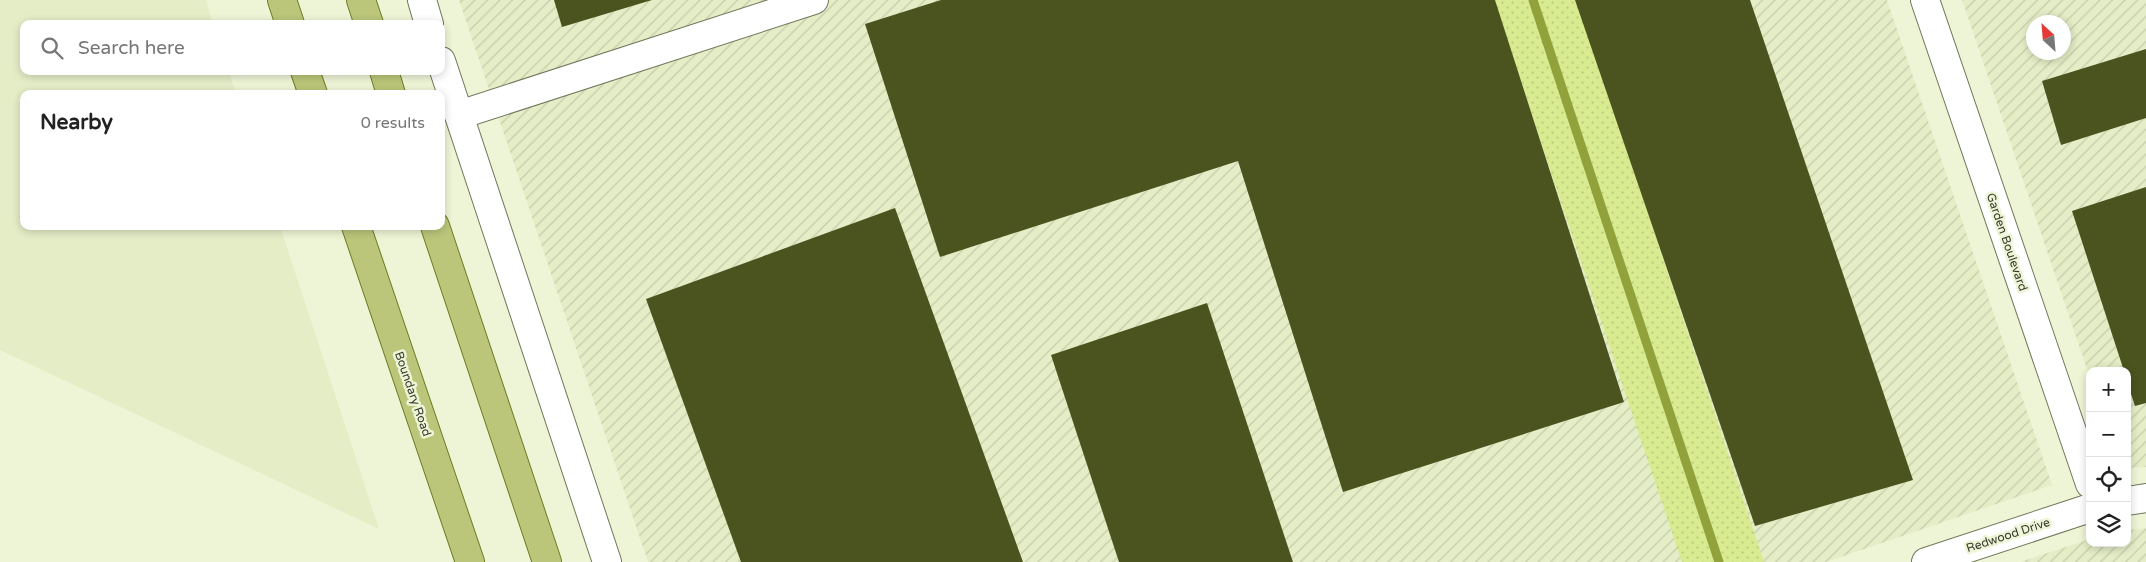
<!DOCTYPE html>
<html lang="en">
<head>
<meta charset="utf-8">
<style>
  :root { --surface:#fff; --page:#f6f6f6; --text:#222; --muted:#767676; --line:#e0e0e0 }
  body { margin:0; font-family:"Varela Round",sans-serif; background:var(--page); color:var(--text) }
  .controls { position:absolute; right:15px; bottom:15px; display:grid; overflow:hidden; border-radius:10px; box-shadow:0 2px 8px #0003 }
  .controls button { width:45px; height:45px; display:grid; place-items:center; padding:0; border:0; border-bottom:1px solid var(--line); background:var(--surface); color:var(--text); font:25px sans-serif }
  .compass { position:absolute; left:2026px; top:15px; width:45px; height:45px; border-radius:50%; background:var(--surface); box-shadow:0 2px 8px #0003; rotate:334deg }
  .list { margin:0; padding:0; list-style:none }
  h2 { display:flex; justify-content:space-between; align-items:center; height:65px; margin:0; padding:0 20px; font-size:21px }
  h2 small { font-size:16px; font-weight:400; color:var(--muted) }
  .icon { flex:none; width:28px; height:28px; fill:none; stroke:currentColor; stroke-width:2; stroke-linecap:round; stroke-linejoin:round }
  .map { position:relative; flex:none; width:2146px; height:562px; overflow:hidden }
  .search { position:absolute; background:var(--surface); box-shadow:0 2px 8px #0003; left:20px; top:20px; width:425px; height:55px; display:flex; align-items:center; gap:12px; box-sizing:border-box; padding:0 18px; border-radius:10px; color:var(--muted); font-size:19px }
  .panel { position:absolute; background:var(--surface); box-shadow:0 2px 8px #0003; left:20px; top:90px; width:425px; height:140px; border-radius:10px }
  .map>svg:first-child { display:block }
  .built { fill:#e4edc6 }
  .industrial { fill:url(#industrial-furrows); fill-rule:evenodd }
  .park { fill:url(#park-dots) }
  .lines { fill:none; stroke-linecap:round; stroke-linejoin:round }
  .stream { stroke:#91a23c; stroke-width:9 }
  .building { fill:#4b541f }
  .minor-casing { stroke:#71775b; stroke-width:30 }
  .major-casing { stroke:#6f7c25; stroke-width:30 }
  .minor { stroke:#fff; stroke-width:28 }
  .major { stroke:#bbc67a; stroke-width:28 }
  .labels { text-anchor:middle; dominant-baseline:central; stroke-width:5; stroke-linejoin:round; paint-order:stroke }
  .street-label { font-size:12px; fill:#36392d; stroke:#eef5d6 }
</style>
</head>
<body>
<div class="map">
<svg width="2146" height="562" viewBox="0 0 2146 562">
  <defs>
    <pattern id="industrial-furrows" width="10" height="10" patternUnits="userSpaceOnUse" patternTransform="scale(1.25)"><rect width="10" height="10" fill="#e4edc6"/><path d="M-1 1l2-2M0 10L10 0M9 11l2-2" fill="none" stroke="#c4ccaa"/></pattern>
    <pattern id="park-dots" width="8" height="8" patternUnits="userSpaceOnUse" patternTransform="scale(1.25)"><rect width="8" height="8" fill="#d9eb90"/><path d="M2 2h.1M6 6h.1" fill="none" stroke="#bbca7c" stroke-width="1.8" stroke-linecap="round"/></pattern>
  </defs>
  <rect width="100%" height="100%" fill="#eef5d6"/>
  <path class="built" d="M 0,0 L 206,0 L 213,24 L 24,24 L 24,71 L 229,71 L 236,94 L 24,94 L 24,226 L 280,226 L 379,529 L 0,350 Z"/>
  <g class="industrial">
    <path d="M 459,0 L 1887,0 L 2052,485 L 1826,562 L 648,562 Z"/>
    <path d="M 1962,0 L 2146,0 L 2146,467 L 2127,468 L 2127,371 L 2090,371 L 2090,378 ZM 2034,22 L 2064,22 L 2064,52 L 2034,52 Z"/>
    <path d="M 2146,528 L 2146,562 L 2020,562 L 2090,539 L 2090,543 L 2127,543 L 2127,530 Z"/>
  </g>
  <path class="park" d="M 1493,0 L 1577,0 L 1764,562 L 1682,562 Z"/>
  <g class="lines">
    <path class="stream" d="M 1533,0 L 1719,562"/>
  </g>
  <g class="building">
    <path d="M 554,0 L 652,0 L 562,27 Z"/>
    <path d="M 941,0 L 1495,0 L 1624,402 L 1343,492 L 1238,161 L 940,257 L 865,24 Z"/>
    <path d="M 1575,0 L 1750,0 L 1913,480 L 1755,526 Z"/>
    <path d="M 2146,49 L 2146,118 L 2061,145 L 2042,81 Z"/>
    <path d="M 2146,187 L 2146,403 L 2135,406 L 2127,382 L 2127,371 L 2124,371 L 2072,211 Z"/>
    <path d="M 895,208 L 1023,562 L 741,562 L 646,299 Z"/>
    <path d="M 1207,303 L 1293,562 L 1119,562 L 1051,355 Z"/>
  </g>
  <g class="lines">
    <g class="minor-casing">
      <g id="minor">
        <path d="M 422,0 L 429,24"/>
        <path d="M 1925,0 L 2090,484"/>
        <path d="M 441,61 L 607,562"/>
        <path d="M 459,115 L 814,0"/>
        <path d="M 2127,501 L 2146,498"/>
        <path d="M 1926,562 L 2090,508"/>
      </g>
    </g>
    <g class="major-casing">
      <g id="major">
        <path d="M 282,0 L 290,24"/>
        <path d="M 361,0 L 369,24"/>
        <path d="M 305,71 L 313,94"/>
        <path d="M 384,71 L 391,94"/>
        <path d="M 356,226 L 470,562"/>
        <path d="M 435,226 L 547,562"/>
      </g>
    </g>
    <use href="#minor" class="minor"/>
    <use href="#major" class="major"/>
  </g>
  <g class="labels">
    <g class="street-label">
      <text transform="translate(2007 242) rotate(71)">Garden Boulevard</text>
      <text transform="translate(413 394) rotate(71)">Boundary Road</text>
      <text transform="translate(2008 535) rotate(-18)">Redwood Drive</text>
    </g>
  </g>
</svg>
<div class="controls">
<button>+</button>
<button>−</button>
<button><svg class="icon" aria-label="locate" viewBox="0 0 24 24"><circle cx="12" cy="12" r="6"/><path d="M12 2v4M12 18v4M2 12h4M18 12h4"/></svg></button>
<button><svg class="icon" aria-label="layers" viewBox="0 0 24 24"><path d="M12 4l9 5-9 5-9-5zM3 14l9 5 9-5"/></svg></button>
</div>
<svg class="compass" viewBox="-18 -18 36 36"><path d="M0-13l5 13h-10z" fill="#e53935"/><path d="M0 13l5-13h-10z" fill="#767676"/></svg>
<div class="search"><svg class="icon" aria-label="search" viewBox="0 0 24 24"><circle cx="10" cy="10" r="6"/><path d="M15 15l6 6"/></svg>Search here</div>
<section class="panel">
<h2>Nearby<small>0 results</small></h2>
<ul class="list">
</ul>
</section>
</div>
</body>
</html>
